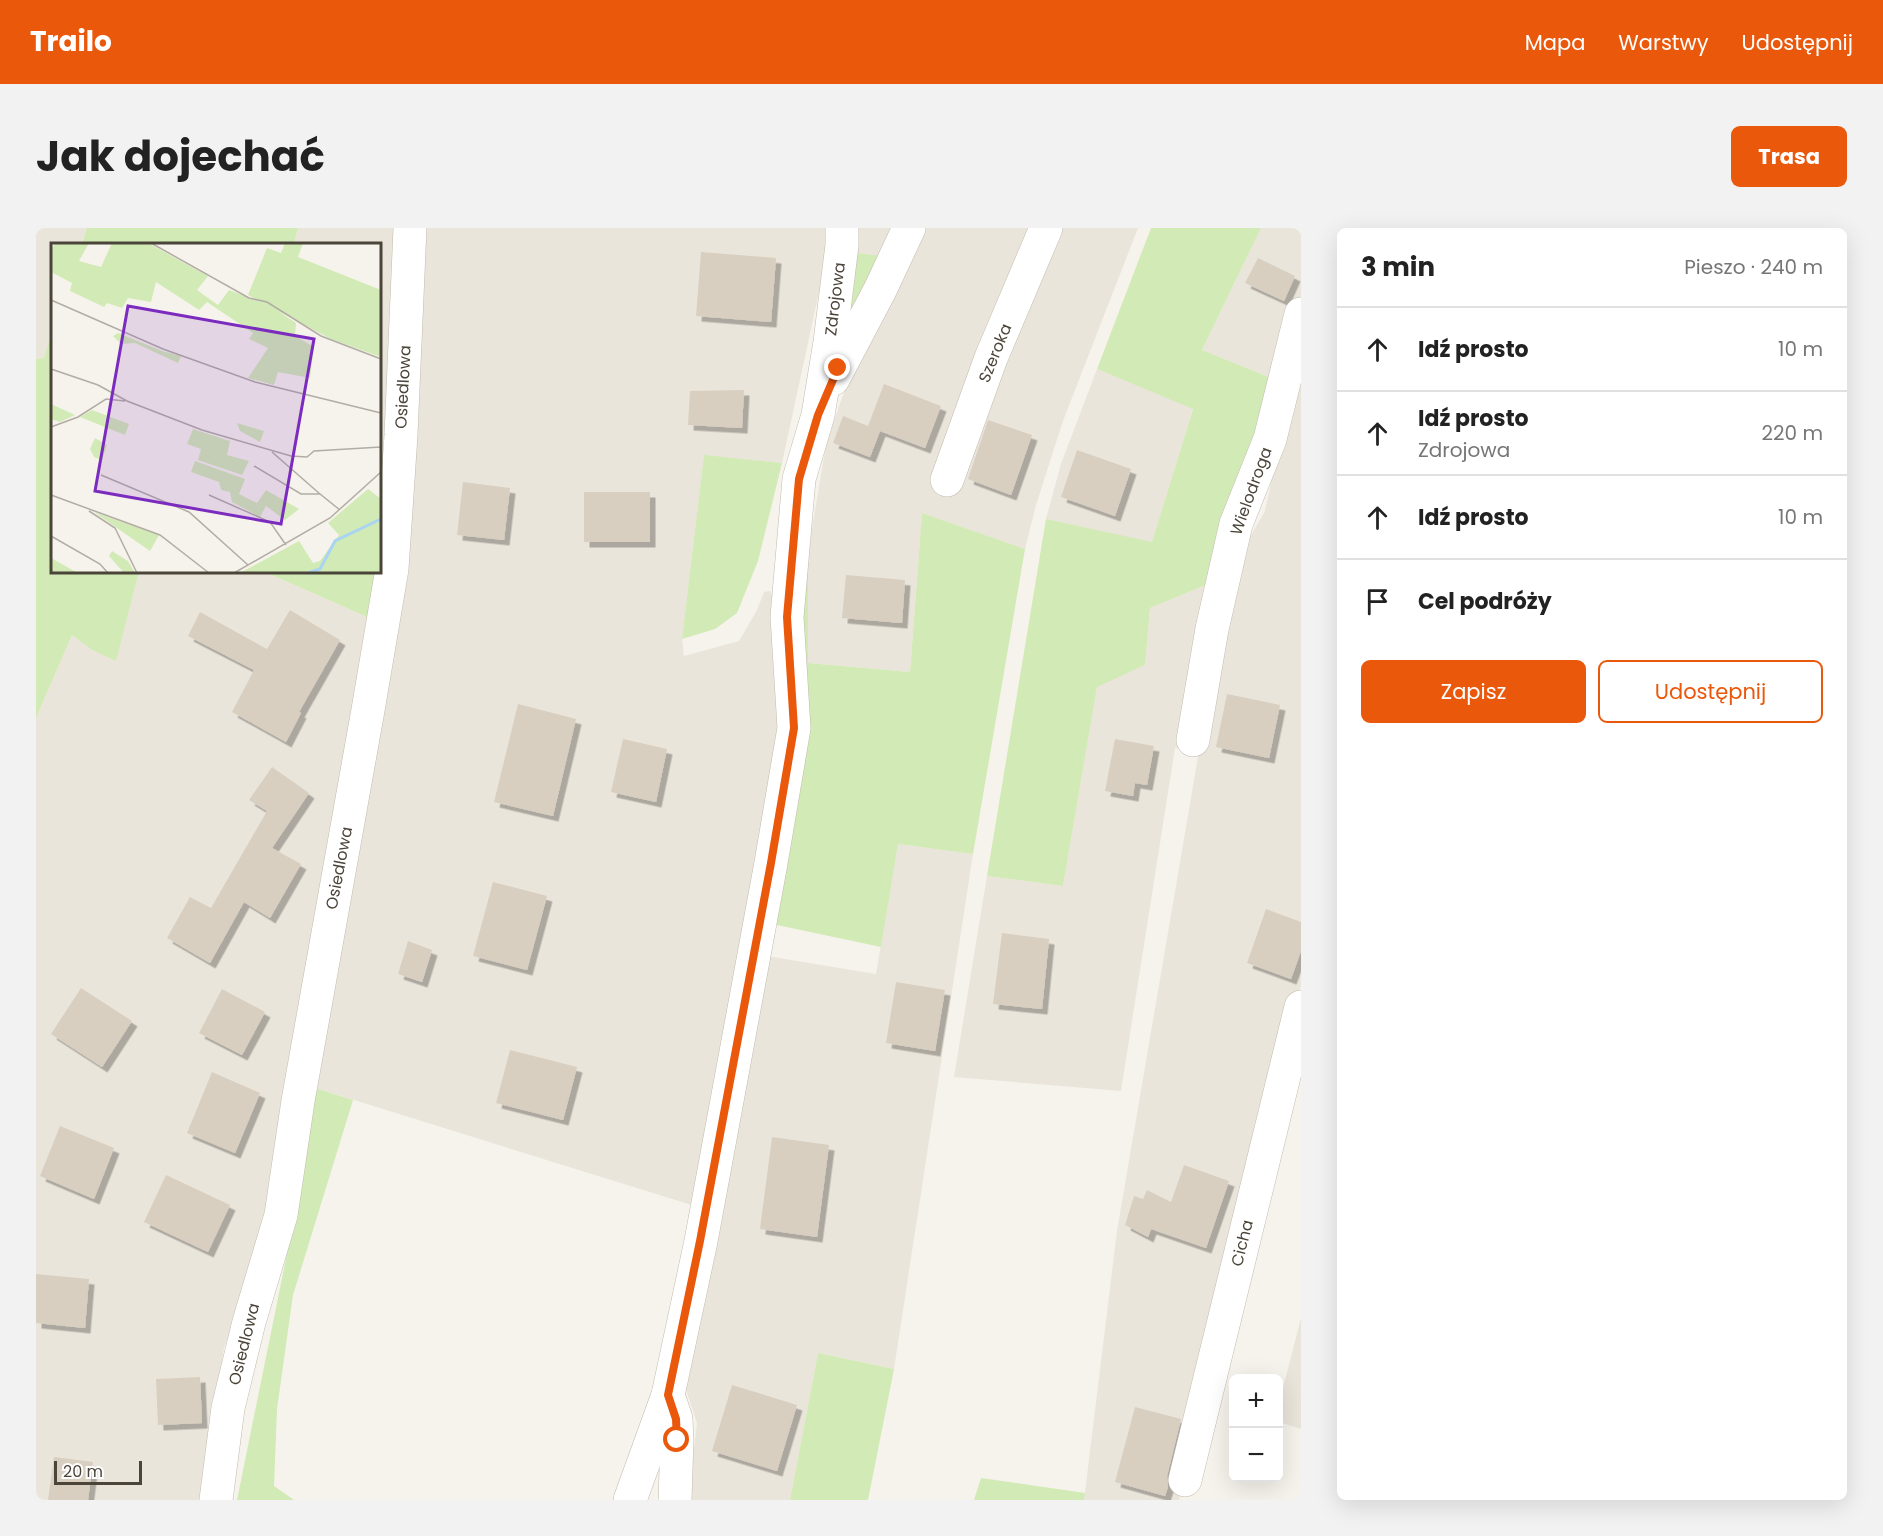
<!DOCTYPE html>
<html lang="pl">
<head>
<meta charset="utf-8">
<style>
  :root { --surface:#fff; --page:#f2f2f2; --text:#222; --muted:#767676; --line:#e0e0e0; --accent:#ea580c }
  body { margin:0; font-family:Poppins,sans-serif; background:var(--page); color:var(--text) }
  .controls { position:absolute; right:18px; bottom:18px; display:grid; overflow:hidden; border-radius:9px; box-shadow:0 6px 24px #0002 }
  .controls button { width:54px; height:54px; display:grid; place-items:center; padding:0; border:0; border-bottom:2px solid var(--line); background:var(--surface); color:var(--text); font:30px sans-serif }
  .scale { position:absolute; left:18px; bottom:15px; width:88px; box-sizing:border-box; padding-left:6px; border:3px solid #4b4439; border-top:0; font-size:16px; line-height:21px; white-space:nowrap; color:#4b4439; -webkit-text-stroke:4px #fff; paint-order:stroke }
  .stop { position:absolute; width:18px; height:18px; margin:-14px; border:4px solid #ea580c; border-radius:50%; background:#fff }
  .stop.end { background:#ea580c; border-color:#fff; box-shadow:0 2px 6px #0008 }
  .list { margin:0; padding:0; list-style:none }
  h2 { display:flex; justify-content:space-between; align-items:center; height:78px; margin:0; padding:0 24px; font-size:26px }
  h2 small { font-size:20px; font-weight:400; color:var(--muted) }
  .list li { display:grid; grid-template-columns:39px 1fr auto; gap:18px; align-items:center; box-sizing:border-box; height:84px; padding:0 24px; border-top:2px solid var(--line) }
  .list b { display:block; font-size:22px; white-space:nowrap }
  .list p { margin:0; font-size:20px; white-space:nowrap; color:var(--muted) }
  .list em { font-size:20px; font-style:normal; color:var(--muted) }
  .actions { display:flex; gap:12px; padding:18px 24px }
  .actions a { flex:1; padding:14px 0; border:2px solid var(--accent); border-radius:9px; text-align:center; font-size:21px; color:var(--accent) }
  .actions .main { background:var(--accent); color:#fff }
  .icon { flex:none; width:33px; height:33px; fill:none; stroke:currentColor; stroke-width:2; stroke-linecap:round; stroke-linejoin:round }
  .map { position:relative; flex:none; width:1265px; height:1272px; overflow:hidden; border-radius:9px }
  header { display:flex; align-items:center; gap:36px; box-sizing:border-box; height:84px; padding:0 30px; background:var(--accent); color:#fff }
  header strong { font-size:28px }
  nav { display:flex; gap:33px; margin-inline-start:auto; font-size:21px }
  .intro { display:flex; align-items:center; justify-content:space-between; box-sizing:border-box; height:144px; padding:0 36px }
  h1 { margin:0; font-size:42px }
  .button { padding:15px 27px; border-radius:9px; background:var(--accent); color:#fff; font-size:21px; font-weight:700 }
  main { display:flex; gap:36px; padding:0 36px }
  aside { flex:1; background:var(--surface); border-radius:9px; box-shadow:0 6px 24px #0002 }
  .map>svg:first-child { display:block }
  .residential { fill:#eae5da }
  .green { fill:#d2eab5 }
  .building { fill:#d8cfc1; filter:url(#shadow) }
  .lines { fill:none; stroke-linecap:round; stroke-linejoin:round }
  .minor-casing { stroke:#c2bbae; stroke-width:34 }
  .minor { stroke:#fff; stroke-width:33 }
  .route { stroke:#ea580c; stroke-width:8 }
  .labels { text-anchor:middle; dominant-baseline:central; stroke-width:5; stroke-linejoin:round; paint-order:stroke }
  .street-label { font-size:16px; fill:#4b4439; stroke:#fff }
  .inset-river { fill:none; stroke:#a9d4f2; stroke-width:3 }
  .inset-road { fill:none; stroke:#b2ada4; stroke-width:1.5 }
  .view { fill:#7b2cbf; fill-opacity:0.15; stroke:#7b2cbf; stroke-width:3 }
  .inset-edge { fill:none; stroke:#4b4439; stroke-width:3 }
</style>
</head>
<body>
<header>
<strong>Trailo</strong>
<nav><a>Mapa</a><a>Warstwy</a><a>Udostępnij</a></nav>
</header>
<div class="intro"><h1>Jak dojechać</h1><a class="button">Trasa</a></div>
<main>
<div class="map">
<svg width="1265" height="1272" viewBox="0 0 1265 1272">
  <defs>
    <filter id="shadow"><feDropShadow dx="5.5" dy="5.5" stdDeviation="0" flood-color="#0004"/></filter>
  </defs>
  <rect width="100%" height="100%" fill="#f6f3ec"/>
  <g class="residential">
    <path d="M 0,0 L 51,0 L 46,16 L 16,16 L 16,103 L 8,130 L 0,131 Z"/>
    <path d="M 262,0 L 364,0 L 356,212 L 344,210 L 344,16 L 258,16 Z"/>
    <path d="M 380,0 L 794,0 L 794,13 L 746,235 L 668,228 L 646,411 L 648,428 L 703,413 L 721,382 L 728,364 L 734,363 L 739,371 L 744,488 L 662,979 L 273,858 L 360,366 Z"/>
    <path d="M 814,0 L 862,0 L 847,28 L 814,24 Z"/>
    <path d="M 886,0 L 1102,0 L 1027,193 L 1000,277 L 989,321 L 886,285 L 874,444 L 772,435 L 772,324 L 790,217 L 810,158 Z"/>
    <path d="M 1225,0 L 1265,0 L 1265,70 L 1243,153 L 1166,122 Z"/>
    <path d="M 1265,115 L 1265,757 L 1143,1272 L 1048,1272 L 1081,1003 L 1163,523 L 1139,520 L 1085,863 L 918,849 L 951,648 L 1027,658 L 1061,458 L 1109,437 L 1114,380 L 1177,354 L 1199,335 L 1229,283 Z"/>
    <path d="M 1061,141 L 1157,180 L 1116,315 L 1010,291 L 1025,236 Z"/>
    <path d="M 103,344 L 229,344 L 338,392 L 230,1000 L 188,1120 L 166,1272 L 0,1272 L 0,490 L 36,407 L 56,422 L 80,432 Z"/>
    <path d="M 862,616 L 937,626 L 858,1141 L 782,1125 L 754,1272 L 652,1272 L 661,1195 L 644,1144 L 724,727 L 840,746 Z"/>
    <path d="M 1265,1090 L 1265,1201 L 1243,1194 L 1242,1179 Z"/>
  </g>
  <g class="green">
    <path d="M 51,0 L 262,0 L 258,16 L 46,16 Z"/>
    <path d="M 1115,0 L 1225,0 L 1166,122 L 1243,153 L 1177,354 L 1114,380 L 1109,437 L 1061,459 L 1027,658 L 951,648 L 1010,291 L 1116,314 L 1157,181 L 1061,141 Z"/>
    <path d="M 814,24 L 847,28 L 810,108 Z"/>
    <path d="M 16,103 L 16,344 L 103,344 L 80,433 L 56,422 L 36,407 L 0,490 L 0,131 L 8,130 Z"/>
    <path d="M 668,227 L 746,235 L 722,333 L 701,385 L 679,401 L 646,411 Z"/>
    <path d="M 886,285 L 989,321 L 937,626 L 862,616 L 845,719 L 741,697 L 734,688 L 757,390 L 772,324 L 772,435 L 874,444 Z"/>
    <path d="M 229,344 L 343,344 L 338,392 Z"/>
    <path d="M 273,858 L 317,872 L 257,1067 L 241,1181 L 238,1258 L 258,1272 L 201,1272 L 257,996 Z"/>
    <path d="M 782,1125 L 858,1141 L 832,1272 L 754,1272 Z"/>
    <path d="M 945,1250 L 1049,1265 L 1048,1272 L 938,1272 Z"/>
  </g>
  <g class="building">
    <path d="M 665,24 L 740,30 L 735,94 L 660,88 Z"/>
    <path d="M 1222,30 L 1259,48 L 1248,73 L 1209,55 Z"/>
    <path d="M 848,156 L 905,178 L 889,220 L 844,203 L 834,229 L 797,215 L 807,188 L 832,198 Z"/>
    <path d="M 708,162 L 706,200 L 652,197 L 654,163 Z"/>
    <path d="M 952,192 L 996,207 L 975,267 L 932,251 Z"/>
    <path d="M 1041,222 L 1095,241 L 1079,288 L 1025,269 Z"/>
    <path d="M 427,254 L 474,260 L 468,312 L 421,307 Z"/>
    <rect x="548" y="264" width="66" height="50"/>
    <path d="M 810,347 L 869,352 L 866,395 L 806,390 Z"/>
    <path d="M 254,382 L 304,412 L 263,484 L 265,485 L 250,514 L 196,484 L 218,442 L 152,408 L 164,384 L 231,421 Z"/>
    <path d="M 1191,466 L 1244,477 L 1233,530 L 1180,519 Z"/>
    <path d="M 482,476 L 540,491 L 517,588 L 458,574 Z"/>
    <path d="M 587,511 L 631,521 L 620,574 L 575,564 Z"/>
    <path d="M 1079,511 L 1118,518 L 1111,557 L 1099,555 L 1097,568 L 1069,563 Z"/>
    <path d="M 236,539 L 273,565 L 236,620 L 265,636 L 234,690 L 208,674 L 174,735 L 131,710 L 154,669 L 175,680 L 231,583 L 213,572 Z"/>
    <path d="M 457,654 L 511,668 L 491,742 L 437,728 Z"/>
    <path d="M 1230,681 L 1265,694 L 1265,723 L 1255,751 L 1211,735 Z"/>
    <path d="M 966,705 L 1013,711 L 1006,781 L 957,776 Z"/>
    <path d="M 372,713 L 396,722 L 386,754 L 362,746 Z"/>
    <path d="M 860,754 L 909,762 L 899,823 L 850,815 Z"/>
    <path d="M 45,760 L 96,793 L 66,839 L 15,806 Z"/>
    <path d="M 186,761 L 229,784 L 206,827 L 163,805 Z"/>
    <path d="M 474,822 L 541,839 L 527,892 L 460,875 Z"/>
    <path d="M 176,844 L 224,865 L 199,925 L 151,905 Z"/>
    <path d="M 24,898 L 78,920 L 58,971 L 4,948 Z"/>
    <path d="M 736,909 L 793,917 L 781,1009 L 724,1001 Z"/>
    <path d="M 1148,937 L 1193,953 L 1170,1020 L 1115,1001 L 1112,1009 L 1089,997 L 1098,968 L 1107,971 L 1111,962 L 1135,974 Z"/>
    <path d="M 130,947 L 194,977 L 172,1024 L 108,994 Z"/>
    <path d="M 0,1046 L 53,1051 L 49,1100 L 0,1095 Z"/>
    <path d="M 164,1149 L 166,1195 L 122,1197 L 120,1151 Z"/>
    <path d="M 696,1157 L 761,1177 L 741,1243 L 676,1223 Z"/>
    <path d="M 1099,1179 L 1145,1191 L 1131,1248 L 1132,1259 L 1129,1268 L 1079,1254 Z"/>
    <path d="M 18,1229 L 57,1234 L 52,1272 L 12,1272 Z"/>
  </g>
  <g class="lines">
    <g class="minor-casing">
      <g id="minor">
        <path d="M 797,151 L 844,62 L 873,0"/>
        <path d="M 911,252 L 955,130 L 1010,0"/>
        <path d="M 1157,512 L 1176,401 L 1200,296 L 1234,211 L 1265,86"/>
        <path d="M 632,1167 L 640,1191 L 641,1212 L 639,1272"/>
        <path d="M 1149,1252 L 1265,779"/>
        <path d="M 180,1272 L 192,1180 L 213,1094 L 245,987 L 262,873 L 332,482 L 356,341 L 365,207 L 374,0"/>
        <path d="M 594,1272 L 632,1167 L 665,1013 L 735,635 L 758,500 L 751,389 L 763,251 L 782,187 L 794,114 L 806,17 L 806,0"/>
      </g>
    </g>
    <use href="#minor" class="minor"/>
  </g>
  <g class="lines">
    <path class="route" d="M 641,1212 L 640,1191 L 632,1167 L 664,1013 L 735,635 L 758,500 L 751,389 L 763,251 L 782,187 L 802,140"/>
  </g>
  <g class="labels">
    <g class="street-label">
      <text transform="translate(799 71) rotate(-83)">Zdrojowa</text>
      <text transform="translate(959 125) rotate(-68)">Szeroka</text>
      <text transform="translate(367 159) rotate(-87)">Osiedlowa</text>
      <text transform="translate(1215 263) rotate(-70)">Wielodroga</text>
      <text transform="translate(303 640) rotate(-79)">Osiedlowa</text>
      <text transform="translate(1206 1015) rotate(-76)">Cicha</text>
      <text transform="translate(208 1116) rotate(-76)">Osiedlowa</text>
    </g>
  </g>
  <g transform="translate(15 15)">
    <rect width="330" height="330" fill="#f6f3ec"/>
    <path d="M 6,0 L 38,0 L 28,18 L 50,24 L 61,0 L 97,0 L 157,33 L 146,47 L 167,62 L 178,47 L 218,62 L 245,80 L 244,93 L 263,104 L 259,135 L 227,129 L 223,142 L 197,135 L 217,105 L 198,96 L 202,90 L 156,59 L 148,67 L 105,39 L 100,59 L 77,55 L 71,65 L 56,60 L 53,64 L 19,48 L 21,40 L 0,29 L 0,5 ZM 234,0 L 252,0 L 247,14 L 330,47 L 330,114 L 280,96 L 197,52 L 216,5 L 230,10 ZM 67,90 L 111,108 L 130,113 L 127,120 L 84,100 L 70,101 L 62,93 ZM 0,161 L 24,172 L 9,179 L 0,176 ZM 41,167 L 78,181 L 74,192 L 29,174 ZM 186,180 L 213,188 L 209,199 L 189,188 ZM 142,186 L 179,198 L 176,212 L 198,218 L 191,232 L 147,217 L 150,206 L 136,201 ZM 44,195 L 56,202 L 51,217 L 43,214 L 39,206 ZM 144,218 L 194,236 L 188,251 L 206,260 L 215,247 L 248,266 L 234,277 L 215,263 L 209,274 L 181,259 L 179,249 L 170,247 L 168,239 L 140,229 ZM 317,246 L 330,256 L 330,330 L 189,330 L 248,298 L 262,320 L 269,318 L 288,292 L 277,280 ZM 43,269 L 108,292 L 99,308 ZM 61,308 L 77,318 L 84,330 L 73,330 L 58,313 ZM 0,315 L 16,324 L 27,330 L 0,330 Z" fill="#d2eab5"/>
    <path class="inset-river" d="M 257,330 L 269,326 L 284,298 L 330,276"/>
    <path class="inset-road" d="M 100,0 L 198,55 L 216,59 L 270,93 L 330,116M 0,57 L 112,106 L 204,139 L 330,170M 0,126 L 47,142 L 76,158 L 151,187 L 240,213 L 256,214 L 263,208 L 330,204M 0,184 L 27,174 L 55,156 L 74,158M 221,209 L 269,251M 203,223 L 250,251 L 269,251 L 289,267M 50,232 L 138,269 L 197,322M 0,252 L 109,292 L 158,330M 158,252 L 219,279 L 235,302M 38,268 L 64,285 L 86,330M 0,293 L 49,321 L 57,330M 183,330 L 279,275 L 330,229"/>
    <path class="view" d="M 77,63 L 263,96 L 230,281 L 44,248 Z"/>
    <rect width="330" height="330" class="inset-edge"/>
  </g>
</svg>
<div class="controls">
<button>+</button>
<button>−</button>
</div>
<div class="scale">20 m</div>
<div class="stop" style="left:641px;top:1212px"></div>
<div class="stop end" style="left:802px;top:140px"></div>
</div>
<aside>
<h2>3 min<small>Pieszo · 240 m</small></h2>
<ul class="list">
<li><svg class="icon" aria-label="ahead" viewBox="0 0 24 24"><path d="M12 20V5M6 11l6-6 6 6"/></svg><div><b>Idź prosto</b></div><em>10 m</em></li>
<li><svg class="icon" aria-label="ahead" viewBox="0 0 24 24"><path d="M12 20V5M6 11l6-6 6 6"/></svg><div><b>Idź prosto</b><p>Zdrojowa</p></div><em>220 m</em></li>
<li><svg class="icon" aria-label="ahead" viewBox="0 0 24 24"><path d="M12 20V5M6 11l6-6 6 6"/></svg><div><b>Idź prosto</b></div><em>10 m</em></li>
<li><svg class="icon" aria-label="arrive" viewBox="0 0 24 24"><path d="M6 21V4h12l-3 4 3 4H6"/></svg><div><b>Cel podróży</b></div></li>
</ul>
<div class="actions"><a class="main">Zapisz</a><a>Udostępnij</a></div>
</aside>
</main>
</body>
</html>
